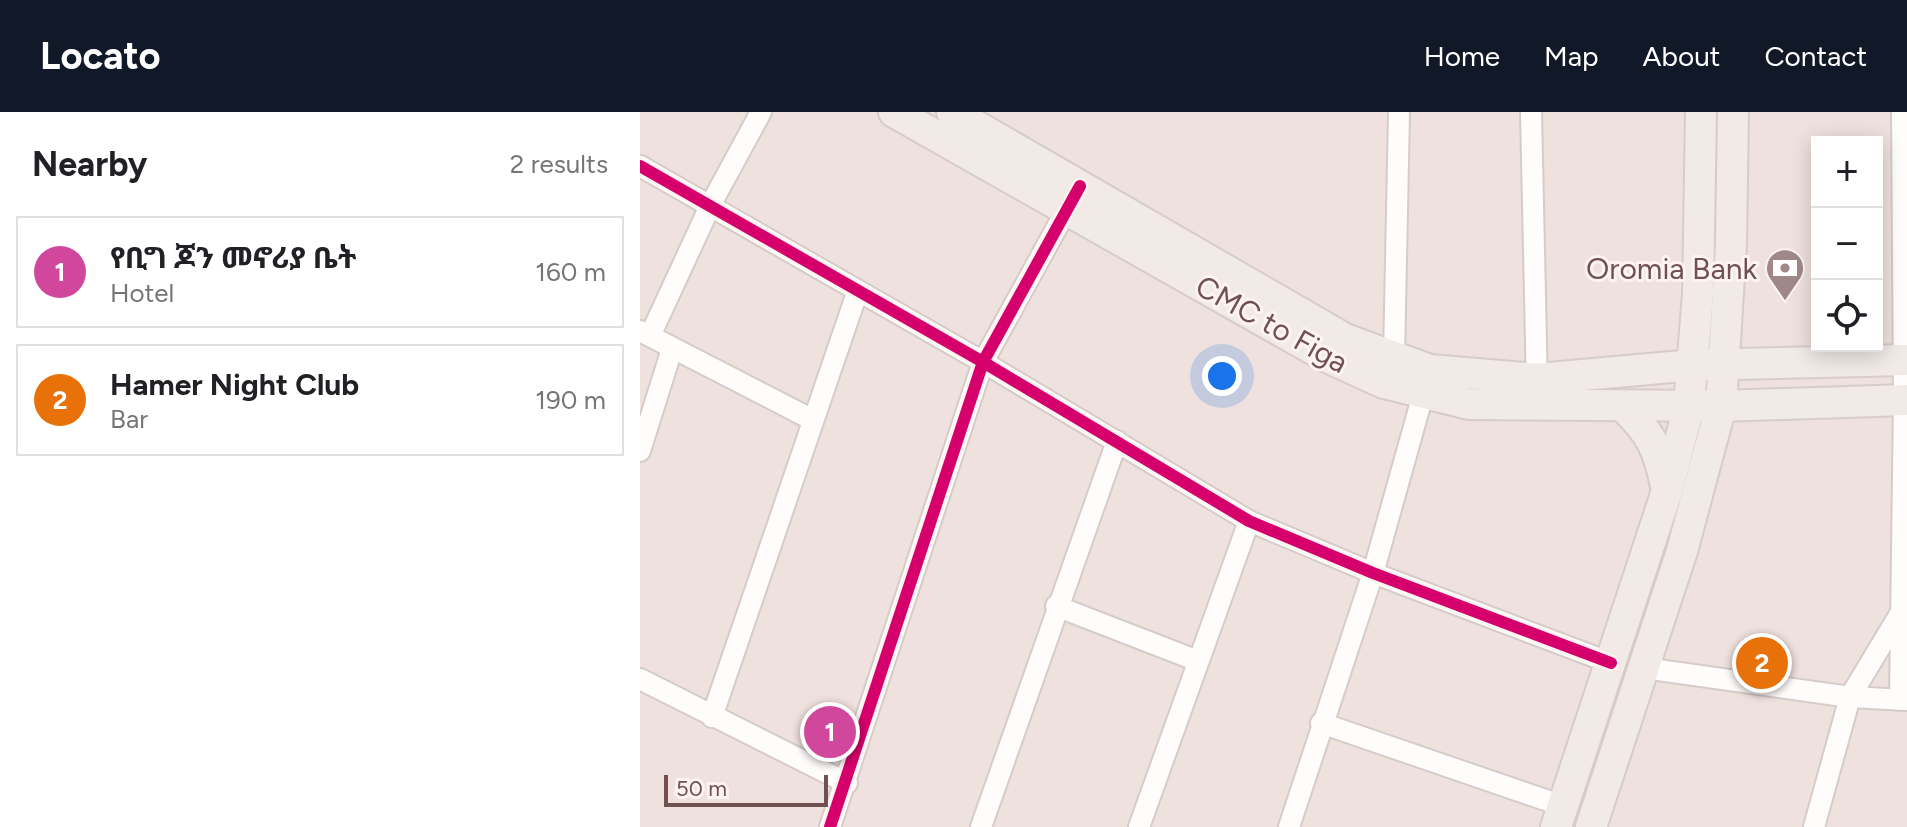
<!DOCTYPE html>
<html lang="en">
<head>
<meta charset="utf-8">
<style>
  :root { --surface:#fff; --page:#f2f2f2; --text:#202124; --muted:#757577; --line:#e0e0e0; --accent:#111827 }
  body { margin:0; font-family:Figtree,"Noto Sans Ethiopic",sans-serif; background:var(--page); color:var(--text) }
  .controls { position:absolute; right:24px; top:24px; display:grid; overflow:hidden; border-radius:0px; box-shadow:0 4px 20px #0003 }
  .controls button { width:72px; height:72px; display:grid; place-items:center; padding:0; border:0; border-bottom:2px solid var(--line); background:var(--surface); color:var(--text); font:40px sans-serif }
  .scale { position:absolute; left:24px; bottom:20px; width:164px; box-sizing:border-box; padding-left:8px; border:4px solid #715051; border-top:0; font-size:22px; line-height:28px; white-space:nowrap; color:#715051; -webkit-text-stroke:6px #fdf3f0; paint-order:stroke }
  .you { position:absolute; left:582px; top:264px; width:28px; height:28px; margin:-20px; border:6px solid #fff; border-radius:50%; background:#1a73e8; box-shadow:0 0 0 12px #1a73e833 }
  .badge { display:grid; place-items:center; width:52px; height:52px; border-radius:50%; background:var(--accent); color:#fff; font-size:26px; font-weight:700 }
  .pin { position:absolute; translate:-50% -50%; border:4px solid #fff; box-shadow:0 2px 8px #0006 }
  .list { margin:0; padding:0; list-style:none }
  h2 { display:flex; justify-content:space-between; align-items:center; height:104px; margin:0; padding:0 32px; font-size:34px }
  h2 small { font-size:26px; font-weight:400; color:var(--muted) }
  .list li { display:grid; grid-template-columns:52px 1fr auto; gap:24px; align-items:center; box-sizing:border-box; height:112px; margin:0 16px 16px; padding:0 16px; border:2px solid var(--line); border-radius:0px }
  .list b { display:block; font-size:30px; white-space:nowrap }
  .list p { margin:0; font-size:26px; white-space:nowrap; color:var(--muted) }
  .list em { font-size:26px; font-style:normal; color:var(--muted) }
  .icon { flex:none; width:44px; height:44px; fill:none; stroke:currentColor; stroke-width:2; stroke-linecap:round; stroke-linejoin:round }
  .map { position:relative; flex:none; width:1267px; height:715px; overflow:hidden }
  header { display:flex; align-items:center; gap:48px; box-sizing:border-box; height:112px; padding:0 40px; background:var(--accent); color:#fff }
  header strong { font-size:38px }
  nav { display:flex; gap:44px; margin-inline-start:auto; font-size:28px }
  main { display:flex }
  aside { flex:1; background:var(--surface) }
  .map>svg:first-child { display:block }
  .residential { fill:#efe1de; fill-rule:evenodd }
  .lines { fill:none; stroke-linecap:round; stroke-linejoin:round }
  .minor-casing { stroke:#d5ccca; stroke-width:24 }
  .primary-casing { stroke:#d7cccc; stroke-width:34 }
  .minor { stroke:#fefdfc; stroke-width:20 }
  .primary { stroke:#f1eae7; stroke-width:30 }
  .cycleway-casing { stroke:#fdf3f0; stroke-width:17 }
  .cycleway { stroke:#d6006c; stroke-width:12 }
  .labels { text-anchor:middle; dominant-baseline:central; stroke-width:6; stroke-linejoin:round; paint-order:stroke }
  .poi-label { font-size:30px; fill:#715051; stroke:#fdf3f0; text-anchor:end }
  .street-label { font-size:30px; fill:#715051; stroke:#fdf3f0 }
</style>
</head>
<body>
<header>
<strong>Locato</strong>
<nav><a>Home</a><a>Map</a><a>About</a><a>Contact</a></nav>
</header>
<main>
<aside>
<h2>Nearby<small>2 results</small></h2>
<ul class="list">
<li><span class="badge" style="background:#d1479c">1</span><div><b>የቢግ ጆን መኖሪያ ቤት</b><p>Hotel</p></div><em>160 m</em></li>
<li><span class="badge" style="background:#e8710a">2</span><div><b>Hamer Night Club</b><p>Bar</p></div><em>190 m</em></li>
</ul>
</aside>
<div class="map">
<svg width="1267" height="715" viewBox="0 0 1267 715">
  <rect width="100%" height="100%" fill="#f6f0ee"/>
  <path class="residential" d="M 0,0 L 1267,0 L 1267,715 L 0,715 ZM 1177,30 L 1237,30 L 1237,234 L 1177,234 Z"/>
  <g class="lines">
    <g class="minor-casing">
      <g id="minor">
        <path d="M 891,0 L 897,276"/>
        <path d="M 0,54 L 343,250 L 609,409 L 733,461 L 971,551"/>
        <path d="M 0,219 L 171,307"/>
        <path d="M 10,224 L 71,92 L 121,0"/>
        <path d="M 750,255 L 754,246 L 759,0"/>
        <path d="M 0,339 L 32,237"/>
        <path d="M 416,494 L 558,549"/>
        <path d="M 1004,556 L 1210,585 L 1267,588"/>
        <path d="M 0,567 L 207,671"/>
        <path d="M 1260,588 L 1264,288 L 1262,0"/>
        <path d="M 72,605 L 217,181"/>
        <path d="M 681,611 L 923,694"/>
        <path d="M 190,715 L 343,250 L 433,86"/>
        <path d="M 341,715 L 477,329"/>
        <path d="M 499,715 L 609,409"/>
        <path d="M 649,715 L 733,461 L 786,272"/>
        <path d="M 1174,715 L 1210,585 L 1260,502"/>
      </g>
    </g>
    <g class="primary-casing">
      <g id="primary">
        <path d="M 254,0 L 687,245 L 744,271 L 829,292 L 1081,294 L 1267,288"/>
        <path d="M 312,0 L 705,227 L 790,258 L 897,267 L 1054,253 L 1267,248"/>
        <path d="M 983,294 C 1011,322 1018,335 1026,374"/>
        <path d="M 916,715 L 1027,379 L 1049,294 L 1058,182 L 1061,0"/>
        <path d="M 951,715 L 1042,439 L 1081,294 L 1091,132 L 1093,0"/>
      </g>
    </g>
    <use href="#minor" class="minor"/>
    <use href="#primary" class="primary"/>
    <g class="cycleway-casing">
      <g id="cycleway">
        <path d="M 0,54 L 343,250 L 609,409 L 733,461 L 971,551"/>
        <path d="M 190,715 L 343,250 L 440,74"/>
      </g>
    </g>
    <use href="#cycleway" class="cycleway"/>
  </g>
  <defs>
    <g id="bank-pin" transform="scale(2)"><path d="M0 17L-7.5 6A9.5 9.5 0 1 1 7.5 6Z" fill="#a08888" stroke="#fdf3f0"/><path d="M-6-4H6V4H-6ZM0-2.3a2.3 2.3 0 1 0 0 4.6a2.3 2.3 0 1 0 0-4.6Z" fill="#fff"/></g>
  </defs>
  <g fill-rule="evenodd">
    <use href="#bank-pin" x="1145" y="156"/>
  </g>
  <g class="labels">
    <g class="poi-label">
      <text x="1117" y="156">Oromia Bank</text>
    </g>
    <g class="street-label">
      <text transform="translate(632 212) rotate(29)">CMC to Figa</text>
    </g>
  </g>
</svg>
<div class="controls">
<button>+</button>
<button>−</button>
<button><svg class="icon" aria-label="locate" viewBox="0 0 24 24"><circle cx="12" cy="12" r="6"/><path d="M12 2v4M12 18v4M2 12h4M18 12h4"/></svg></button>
</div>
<div class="scale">50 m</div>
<div class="you"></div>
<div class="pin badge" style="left:190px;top:620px;background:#d1479c">1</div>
<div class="pin badge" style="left:1122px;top:551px;background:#e8710a">2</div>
</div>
</main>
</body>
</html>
